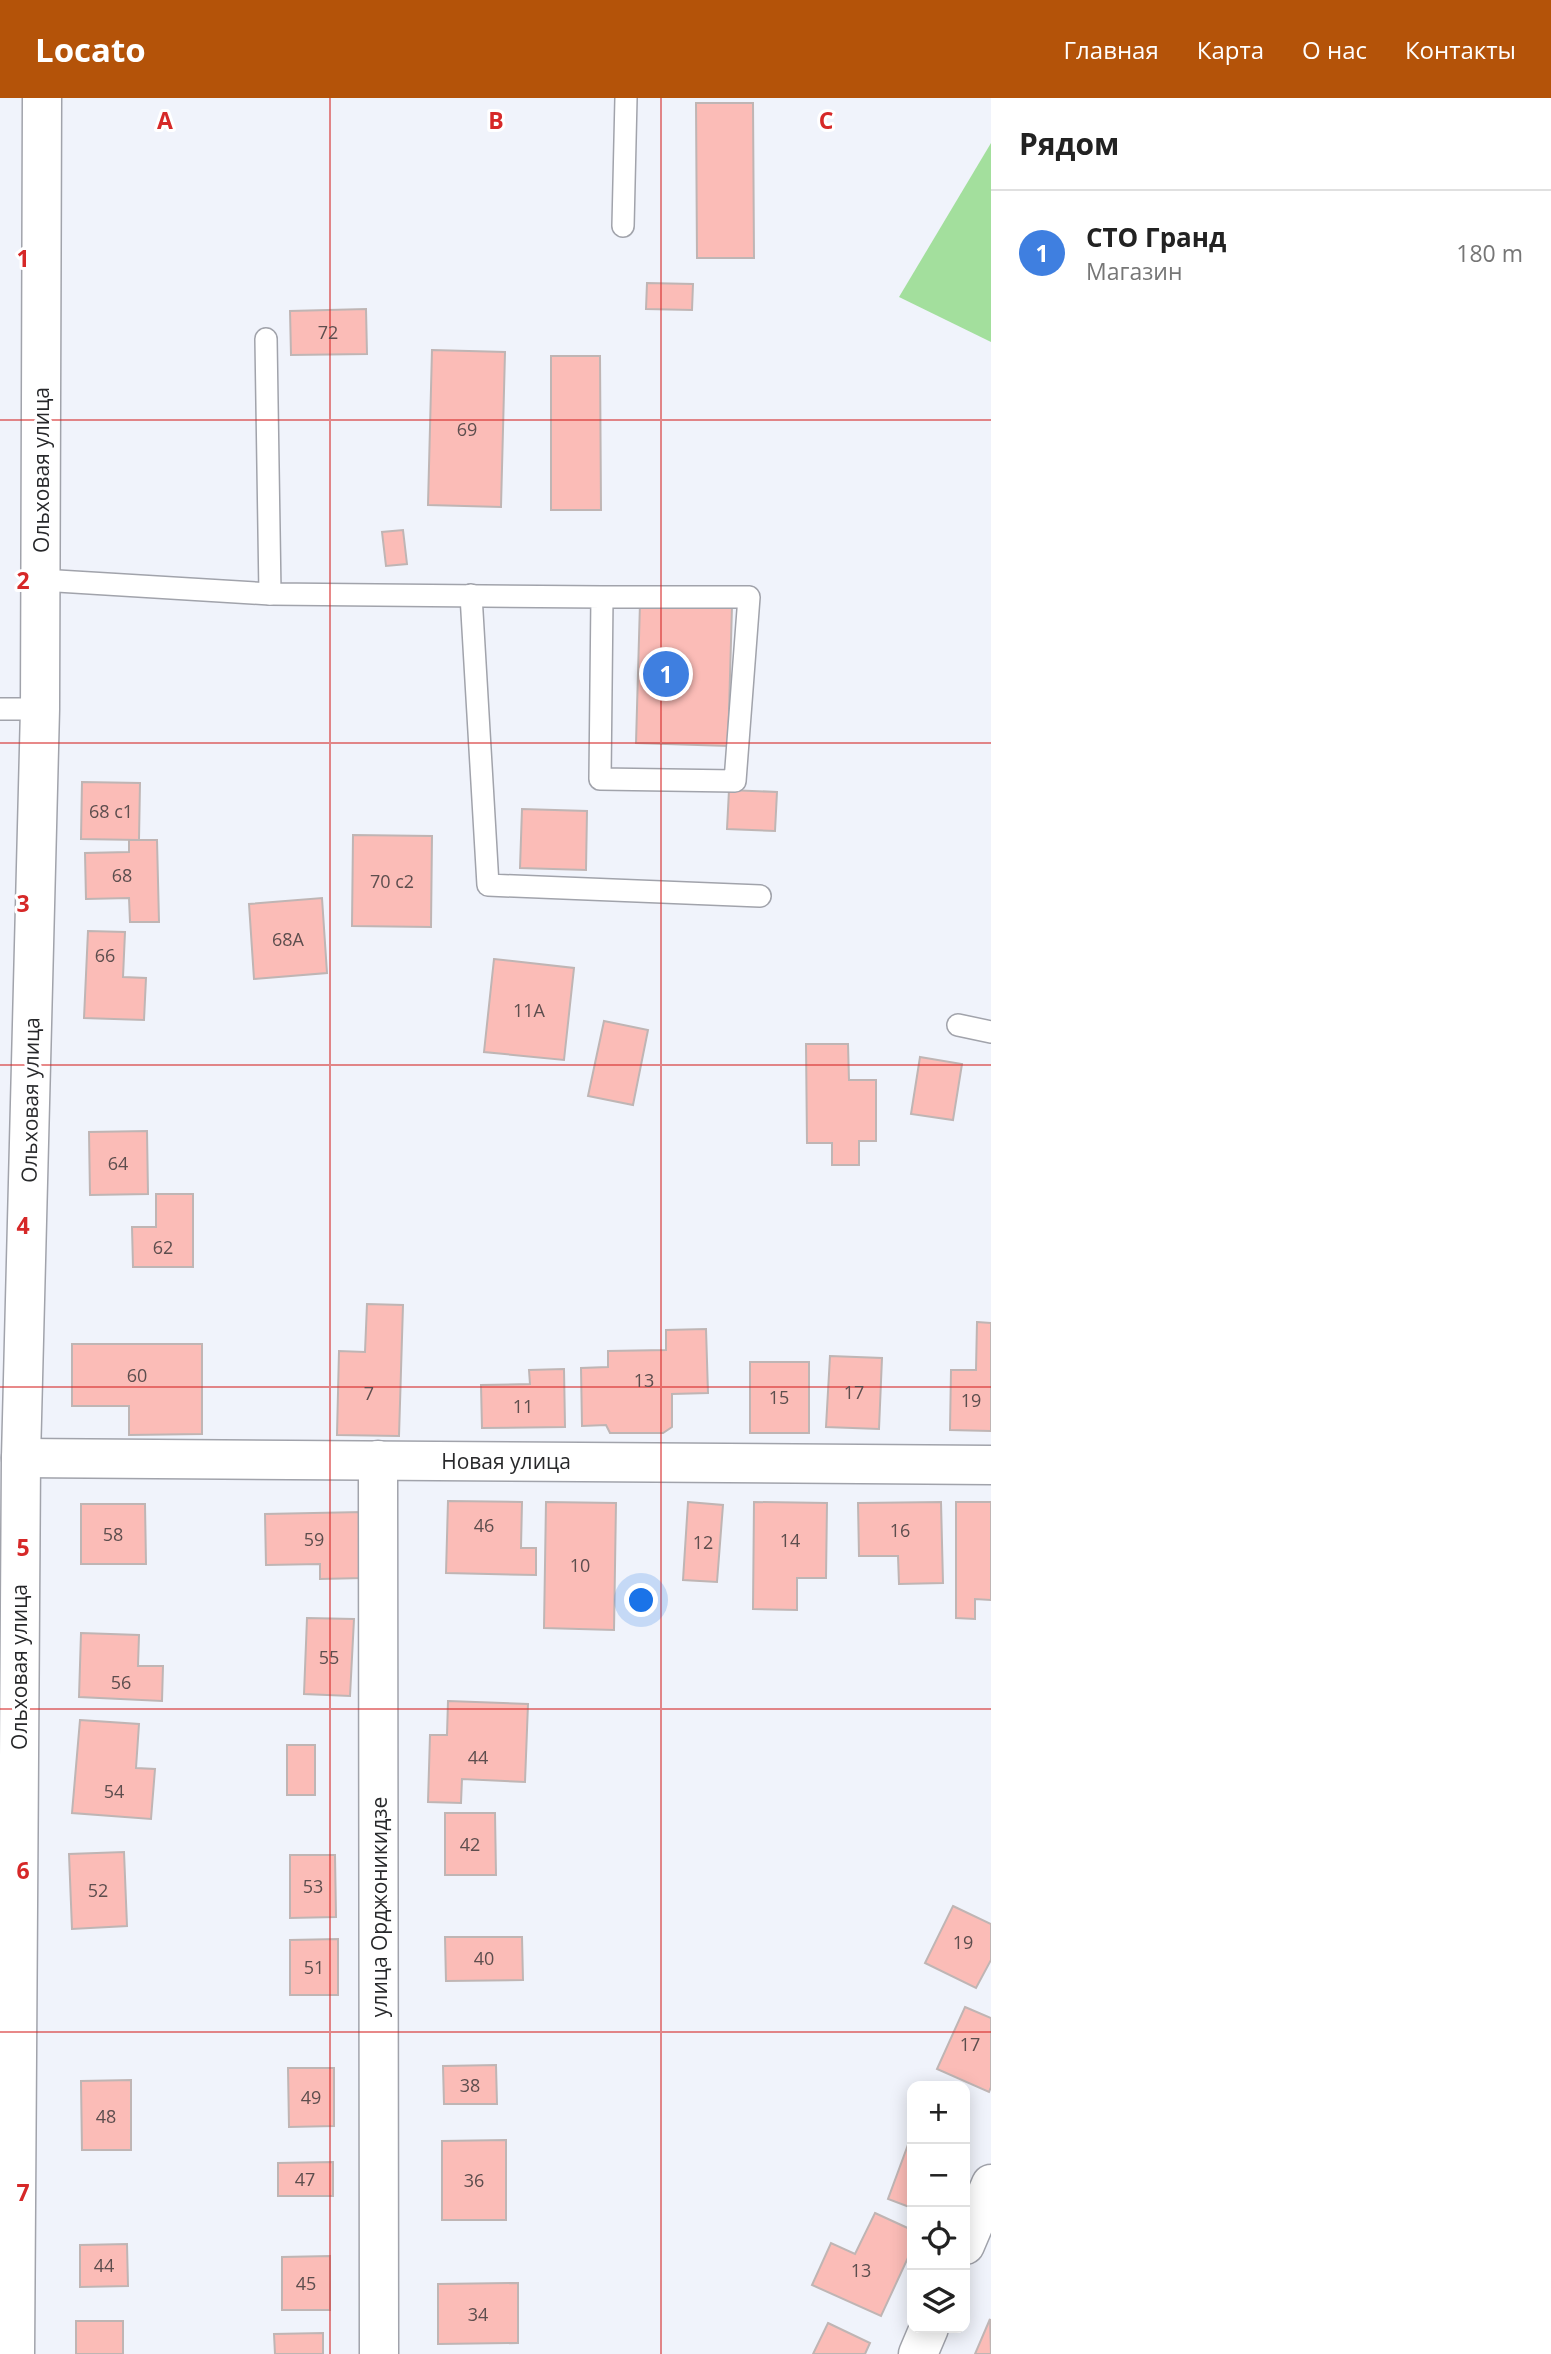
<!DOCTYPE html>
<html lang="ru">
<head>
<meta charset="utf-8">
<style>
  :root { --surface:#fff; --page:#f6f6f6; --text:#222; --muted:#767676; --line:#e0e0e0; --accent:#b45309 }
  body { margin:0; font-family:"Open Sans",sans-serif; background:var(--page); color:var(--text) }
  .controls { position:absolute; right:21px; bottom:21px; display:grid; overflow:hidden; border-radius:14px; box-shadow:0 4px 18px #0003 }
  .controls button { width:63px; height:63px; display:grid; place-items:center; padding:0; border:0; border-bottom:2px solid var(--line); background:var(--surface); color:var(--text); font:35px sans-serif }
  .you { position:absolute; left:642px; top:1503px; width:24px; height:24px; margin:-18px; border:5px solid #fff; border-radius:50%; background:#1a73e8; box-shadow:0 0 0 10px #1a73e833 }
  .badge { display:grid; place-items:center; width:46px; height:46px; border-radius:50%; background:var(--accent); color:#fff; font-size:23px; font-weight:700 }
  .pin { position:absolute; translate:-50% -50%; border:4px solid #fff; box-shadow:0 2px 7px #0006 }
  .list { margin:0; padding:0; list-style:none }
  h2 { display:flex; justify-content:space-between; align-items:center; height:91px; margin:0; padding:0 28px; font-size:30px }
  h2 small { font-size:23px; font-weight:400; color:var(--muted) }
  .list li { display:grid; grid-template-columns:46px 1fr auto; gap:21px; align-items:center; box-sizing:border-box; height:126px; padding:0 28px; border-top:2px solid var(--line) }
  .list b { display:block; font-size:26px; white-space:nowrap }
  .list p { margin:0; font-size:23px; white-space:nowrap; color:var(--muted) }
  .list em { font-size:23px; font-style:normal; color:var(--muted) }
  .icon { flex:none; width:38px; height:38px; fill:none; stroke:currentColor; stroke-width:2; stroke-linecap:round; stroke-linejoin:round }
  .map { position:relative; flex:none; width:991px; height:2256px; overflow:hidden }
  header { display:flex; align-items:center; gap:42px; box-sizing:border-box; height:98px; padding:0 35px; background:var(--accent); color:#fff }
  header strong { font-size:33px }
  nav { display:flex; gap:38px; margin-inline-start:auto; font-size:24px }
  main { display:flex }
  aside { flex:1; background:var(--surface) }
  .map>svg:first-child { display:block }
  .green { fill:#a3df9d }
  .building { fill:#fbbcb7; stroke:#bfb5b4; stroke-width:2 }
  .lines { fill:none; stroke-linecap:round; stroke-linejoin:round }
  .service-casing { stroke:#a1a3ab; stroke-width:24 }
  .minor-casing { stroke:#a1a3ab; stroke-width:41 }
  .secondary-casing { stroke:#a1a3ab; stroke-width:41 }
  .service { stroke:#fff; stroke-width:21 }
  .minor { stroke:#fff; stroke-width:38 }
  .secondary { stroke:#fff; stroke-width:38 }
  .grid { fill:none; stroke:#d62828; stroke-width:2; stroke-opacity:0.55 }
  .labels { text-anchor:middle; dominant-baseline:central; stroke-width:6; stroke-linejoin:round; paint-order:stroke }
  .number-label { font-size:18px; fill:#5d4e4e }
  .street-label { font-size:21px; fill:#28292b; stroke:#fff }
  .grid-label { font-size:23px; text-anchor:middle; font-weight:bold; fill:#d62828; stroke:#fff; stroke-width:6; stroke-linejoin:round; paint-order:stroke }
</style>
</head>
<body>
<header>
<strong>Locato</strong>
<nav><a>Главная</a><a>Карта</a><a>О нас</a><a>Контакты</a></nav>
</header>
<main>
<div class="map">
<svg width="991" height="2256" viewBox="0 0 991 2256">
  <rect width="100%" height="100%" fill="#f0f3fb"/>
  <path class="green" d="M 991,45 L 991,244 L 899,199 Z"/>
  <g class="building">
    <path d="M 696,5 L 753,5 L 754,160 L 697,160 Z"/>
    <path d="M 647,185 L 693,186 L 692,212 L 646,211 Z"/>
    <path d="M 366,211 L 367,256 L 291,257 L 290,213 Z"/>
    <path d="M 432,252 L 505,254 L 501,409 L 428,407 Z"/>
    <path d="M 551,258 L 600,258 L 601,412 L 551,412 Z"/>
    <path d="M 403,432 L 407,466 L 386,468 L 382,434 Z"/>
    <path d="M 640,505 L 732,508 L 728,648 L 636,645 Z"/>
    <path d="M 82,684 L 140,685 L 139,742 L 81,741 Z"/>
    <path d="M 729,692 L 777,694 L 775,733 L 727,731 Z"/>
    <path d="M 522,711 L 587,713 L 586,772 L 520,770 Z"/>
    <path d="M 353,737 L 432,738 L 431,829 L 352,828 Z"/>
    <path d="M 129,742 L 157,742 L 159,824 L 130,824 L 129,800 L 86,801 L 85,755 L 129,754 Z"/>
    <path d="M 322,800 L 327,875 L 254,881 L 249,806 Z"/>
    <path d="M 88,833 L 125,834 L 123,879 L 146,880 L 144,922 L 84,920 Z"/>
    <path d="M 494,861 L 574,870 L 564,962 L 484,954 Z"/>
    <path d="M 604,923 L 648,932 L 633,1007 L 588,998 Z"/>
    <path d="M 806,946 L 848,946 L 849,982 L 876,982 L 876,1043 L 859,1043 L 859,1067 L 832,1067 L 832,1045 L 807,1045 Z"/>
    <path d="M 920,959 L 962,966 L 953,1022 L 911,1016 Z"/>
    <path d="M 147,1033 L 148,1096 L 90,1097 L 89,1034 Z"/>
    <path d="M 156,1096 L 193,1096 L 193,1169 L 133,1169 L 132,1129 L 156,1129 Z"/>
    <path d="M 367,1206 L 403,1207 L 399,1338 L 337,1337 L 339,1253 L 365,1254 Z"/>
    <path d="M 977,1224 L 991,1225 L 991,1333 L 950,1332 L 951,1272 L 976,1272 Z"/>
    <path d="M 706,1231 L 708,1295 L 672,1296 L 672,1329 L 663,1335 L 610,1335 L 606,1327 L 582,1328 L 581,1270 L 608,1269 L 608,1253 L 666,1252 L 666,1232 Z"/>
    <path d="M 72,1246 L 202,1246 L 202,1336 L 129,1337 L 129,1308 L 72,1308 Z"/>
    <path d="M 830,1258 L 882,1260 L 879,1331 L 826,1329 Z"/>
    <rect x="750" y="1264" width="59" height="71"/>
    <path d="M 564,1271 L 565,1329 L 482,1330 L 481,1287 L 530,1286 L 529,1272 Z"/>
    <path d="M 448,1403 L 522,1404 L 521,1450 L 536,1450 L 536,1477 L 446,1475 Z"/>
    <path d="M 546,1404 L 616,1405 L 614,1532 L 544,1530 Z"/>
    <path d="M 688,1404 L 723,1407 L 717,1484 L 683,1482 Z"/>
    <path d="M 754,1404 L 827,1405 L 826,1480 L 797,1480 L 797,1512 L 753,1511 Z"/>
    <path d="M 941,1404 L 943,1485 L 899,1486 L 898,1458 L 859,1458 L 858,1405 Z"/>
    <path d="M 956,1404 L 991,1404 L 991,1502 L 975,1501 L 975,1521 L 956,1520 Z"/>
    <path d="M 81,1406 L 145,1406 L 146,1466 L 81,1466 Z"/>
    <path d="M 362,1414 L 363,1480 L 320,1481 L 320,1466 L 266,1467 L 265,1416 Z"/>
    <path d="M 307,1520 L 354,1521 L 350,1598 L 304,1596 Z"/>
    <path d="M 81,1535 L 139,1537 L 138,1568 L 163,1568 L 162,1603 L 79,1599 Z"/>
    <path d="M 448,1603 L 528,1606 L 525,1684 L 462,1681 L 461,1705 L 428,1704 L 430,1637 L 447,1637 Z"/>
    <path d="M 80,1622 L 139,1626 L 136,1670 L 155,1671 L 151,1721 L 72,1715 Z"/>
    <rect x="287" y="1647" width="28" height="50"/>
    <path d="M 445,1715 L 495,1715 L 496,1777 L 445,1777 Z"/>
    <path d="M 124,1754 L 127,1828 L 72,1831 L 69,1756 Z"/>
    <path d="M 290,1757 L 335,1757 L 336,1819 L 290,1820 Z"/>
    <path d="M 953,1808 L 991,1826 L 991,1862 L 976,1890 L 925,1865 Z"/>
    <path d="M 445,1839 L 522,1839 L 523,1882 L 446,1883 Z"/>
    <path d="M 338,1841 L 338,1897 L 290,1897 L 290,1842 Z"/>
    <path d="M 965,1909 L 991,1920 L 991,1989 L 989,1994 L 937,1971 Z"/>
    <path d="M 496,1967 L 497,2006 L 444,2006 L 443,1968 Z"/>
    <path d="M 288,1970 L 334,1970 L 334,2028 L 289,2029 Z"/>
    <path d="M 131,1982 L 131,2052 L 82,2052 L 81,1983 Z"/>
    <path d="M 506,2042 L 506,2122 L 442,2122 L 442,2043 Z"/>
    <path d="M 909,2044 L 912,2045 L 912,2110 L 888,2101 Z"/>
    <path d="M 333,2064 L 333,2098 L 278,2098 L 278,2065 Z"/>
    <path d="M 875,2115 L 912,2132 L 912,2151 L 881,2218 L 812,2187 L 831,2145 L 855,2156 Z"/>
    <path d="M 127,2146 L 128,2188 L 80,2189 L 80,2147 Z"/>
    <path d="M 330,2158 L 330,2212 L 282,2212 L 282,2159 Z"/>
    <path d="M 518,2185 L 518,2245 L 438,2246 L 438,2186 Z"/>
    <path d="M 990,2221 L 991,2256 L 975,2256 Z"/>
    <rect x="76" y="2223" width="47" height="33"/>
    <path d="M 828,2225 L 870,2245 L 865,2256 L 813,2256 Z"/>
    <path d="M 323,2235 L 323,2256 L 275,2256 L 274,2236 Z"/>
  </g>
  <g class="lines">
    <g class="service-casing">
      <g id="service">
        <path d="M 623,128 L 626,0"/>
        <path d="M 266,241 L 270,496"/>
        <path d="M 41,482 L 270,496 L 602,499 L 600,681 L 735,683 L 749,499 L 602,499"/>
        <path d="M 471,497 L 488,787 L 760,798"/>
        <path d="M 0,611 L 40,611"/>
        <path d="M 958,927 L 991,934"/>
      </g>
    </g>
    <g class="minor-casing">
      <g id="minor">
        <path d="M 21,1360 L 991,1367"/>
        <path d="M 378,1362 L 379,2256"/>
        <path d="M 965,2147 L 991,2086"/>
        <path d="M 918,2256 L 929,2230"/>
      </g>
    </g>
    <g class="secondary-casing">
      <path id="secondary" d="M 15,2256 L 21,1360 L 40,611 L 42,0"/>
    </g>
    <use href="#service" class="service"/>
    <use href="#minor" class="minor"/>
    <use href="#secondary" class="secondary"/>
  </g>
  <path class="grid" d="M 330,0 L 330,2256M 661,0 L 661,2256M 0,322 L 991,322M 0,645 L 991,645M 0,967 L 991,967M 0,1289 L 991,1289M 0,1611 L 991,1611M 0,1934 L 991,1934"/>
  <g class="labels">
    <g class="number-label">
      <text x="328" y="234">72</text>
      <text x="467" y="331">69</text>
      <text x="111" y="713">68 с1</text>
      <text x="122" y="777">68</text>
      <text x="392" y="783">70 с2</text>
      <text x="288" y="841">68А</text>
      <text x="105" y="857">66</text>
      <text x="529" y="912">11А</text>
      <text x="118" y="1065">64</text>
      <text x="163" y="1149">62</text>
      <text x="137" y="1277">60</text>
      <text x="644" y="1282">13</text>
      <text x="854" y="1294">17</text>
      <text x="369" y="1295">7</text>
      <text x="779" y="1299">15</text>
      <text x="971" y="1302">19</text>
      <text x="523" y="1308">11</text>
      <text x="484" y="1427">46</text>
      <text x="900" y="1432">16</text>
      <text x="113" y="1436">58</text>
      <text x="314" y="1441">59</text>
      <text x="790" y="1442">14</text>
      <text x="703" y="1444">12</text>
      <text x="580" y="1467">10</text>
      <text x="329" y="1559">55</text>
      <text x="121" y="1584">56</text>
      <text x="478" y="1659">44</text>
      <text x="114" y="1693">54</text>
      <text x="470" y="1746">42</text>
      <text x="313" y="1788">53</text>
      <text x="98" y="1792">52</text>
      <text x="963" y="1844">19</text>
      <text x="484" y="1860">40</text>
      <text x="314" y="1869">51</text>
      <text x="970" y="1946">17</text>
      <text x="470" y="1987">38</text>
      <text x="311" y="1999">49</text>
      <text x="106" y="2018">48</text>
      <text x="305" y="2081">47</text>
      <text x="474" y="2082">36</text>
      <text x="104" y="2167">44</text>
      <text x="861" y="2172">13</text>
      <text x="306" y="2185">45</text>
      <text x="478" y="2216">34</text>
    </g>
    <g class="street-label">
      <text transform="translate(41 372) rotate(-90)">Ольховая улица</text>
      <text transform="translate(30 1002) rotate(-89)">Ольховая улица</text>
      <text x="506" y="1363">Новая улица</text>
      <text transform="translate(19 1569) rotate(-90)">Ольховая улица</text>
      <text transform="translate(379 1809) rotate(-90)">улица Орджоникидзе</text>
    </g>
  </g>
  <g class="grid-label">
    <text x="165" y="31">A</text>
    <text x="496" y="31">B</text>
    <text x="826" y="31">C</text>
    <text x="23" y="169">1</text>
    <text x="23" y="491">2</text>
    <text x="23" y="814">3</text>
    <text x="23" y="1136">4</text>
    <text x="23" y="1458">5</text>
    <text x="23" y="1781">6</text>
    <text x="23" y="2103">7</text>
  </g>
</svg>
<div class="controls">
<button>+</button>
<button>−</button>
<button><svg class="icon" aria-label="locate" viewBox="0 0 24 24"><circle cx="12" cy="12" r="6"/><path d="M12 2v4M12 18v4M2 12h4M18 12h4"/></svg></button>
<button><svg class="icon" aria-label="layers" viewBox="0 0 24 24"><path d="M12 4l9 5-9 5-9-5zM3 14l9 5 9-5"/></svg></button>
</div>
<div class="you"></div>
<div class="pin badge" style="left:666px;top:576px;background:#3f7fe0">1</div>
</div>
<aside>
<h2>Рядом<small></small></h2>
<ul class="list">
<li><span class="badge" style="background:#3f7fe0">1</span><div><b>СТО Гранд</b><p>Магазин</p></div><em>180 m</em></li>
</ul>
</aside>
</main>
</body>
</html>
